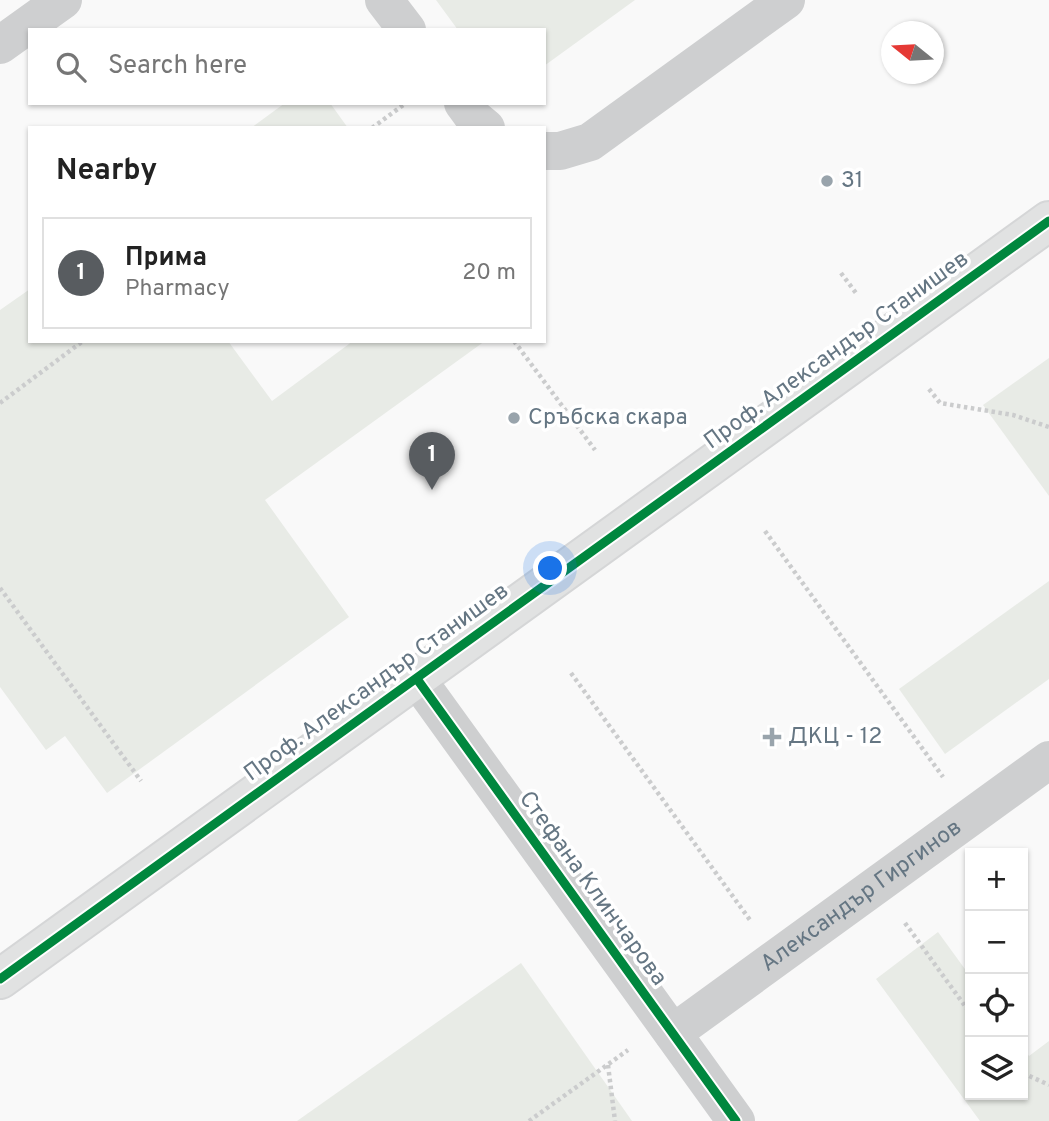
<!DOCTYPE html>
<html lang="en">
<head>
<meta charset="utf-8">
<style>
  :root { --surface:#fff; --page:#f6f6f6; --text:#222; --muted:#767676; --line:#e0e0e0; --accent:#585c60 }
  body { margin:0; font-family:Overpass,sans-serif; background:var(--page); color:var(--text) }
  .controls { position:absolute; right:21px; bottom:21px; display:grid; overflow:hidden; border-radius:0px; box-shadow:0 2px 5px #0004 }
  .controls button { width:63px; height:63px; display:grid; place-items:center; padding:0; border:0; border-bottom:2px solid var(--line); background:var(--surface); color:var(--text); font:35px sans-serif }
  .compass { position:absolute; left:881px; top:21px; width:63px; height:63px; border-radius:50%; background:var(--surface); box-shadow:0 2px 5px #0004; rotate:288deg }
  .you { position:absolute; left:551px; top:569px; width:24px; height:24px; margin:-18px; border:5px solid #fff; border-radius:50%; background:#1a73e8; box-shadow:0 0 0 10px #1a73e833 }
  .badge { display:grid; place-items:center; width:46px; height:46px; border-radius:50%; background:var(--accent); color:#fff; font-size:23px; font-weight:700 }
  .pin { position:absolute; translate:-50% -58px; filter:drop-shadow(0 2px 4px #0008) }
  .pin::after { content:''; position:absolute; top:37px; width:24px; height:21px; background:inherit; clip-path:polygon(0 0,100% 0,50% 100%) }
  .list { margin:0; padding:0; list-style:none }
  h2 { display:flex; justify-content:space-between; align-items:center; height:91px; margin:0; padding:0 28px; font-size:30px }
  h2 small { font-size:23px; font-weight:400; color:var(--muted) }
  .list li { display:grid; grid-template-columns:46px 1fr auto; gap:21px; align-items:center; box-sizing:border-box; height:112px; margin:0 14px 14px; padding:0 14px; border:2px solid var(--line); border-radius:0px }
  .list b { display:block; font-size:26px; white-space:nowrap }
  .list p { margin:0; font-size:23px; white-space:nowrap; color:var(--muted) }
  .list em { font-size:23px; font-style:normal; color:var(--muted) }
  .icon { flex:none; width:38px; height:38px; fill:none; stroke:currentColor; stroke-width:2; stroke-linecap:round; stroke-linejoin:round }
  .map { position:relative; flex:none; width:1049px; height:1121px; overflow:hidden }
  .search { position:absolute; background:var(--surface); box-shadow:0 2px 5px #0004; left:28px; top:28px; width:518px; height:77px; display:flex; align-items:center; gap:18px; box-sizing:border-box; padding:0 24px; border-radius:0px; color:var(--muted); font-size:26px }
  .panel { position:absolute; background:var(--surface); box-shadow:0 2px 5px #0004; left:28px; top:126px; width:518px; height:217px; border-radius:0px }
  .map>svg:first-child { display:block }
  .green { fill:#e8ebe6 }
  .lines { fill:none; stroke-linecap:round; stroke-linejoin:round }
  .secondary-casing { stroke:#d5d6d7; stroke-width:42 }
  .path { stroke:#cbcccd; stroke-width:4.5; stroke-dasharray:3.5 3.5; stroke-linecap:butt }
  .street { stroke:#cecfd0; stroke-width:38 }
  .secondary { stroke:#e1e2e2; stroke-width:38 }
  .cycleway-casing { stroke:#fff; stroke-width:13 }
  .cycleway { stroke:#00873e; stroke-width:9 }
  .poi-dot { fill:#99a4ac; stroke:#fff; stroke-width:2.5 }
  .labels { text-anchor:middle; dominant-baseline:central; stroke-width:7; stroke-linejoin:round; paint-order:stroke }
  .poi-label { font-size:23px; fill:#657683; stroke:#fff; text-anchor:start }
  .street-label { font-size:23px; fill:#657683; stroke:#fff }
</style>
</head>
<body>
<div class="map">
<svg width="1049" height="1121" viewBox="0 0 1049 1121">
  <rect width="100%" height="100%" fill="#f9f9f9"/>
  <g class="green">
    <path d="M 436,0 L 635,0 L 544,66 L 544,30 L 458,30 Z"/>
    <path d="M 285,103 L 330,103 L 348,128 L 251,128 Z"/>
    <path d="M 30,289 L 30,341 L 228,341 L 272,401 L 353,341 L 485,341 L 265,500 L 349,617 L 107,793 L 65,736 L 46,750 L 0,687 L 0,310 Z"/>
    <path d="M 1049,358 L 1049,496 L 983,405 Z"/>
    <path d="M 1049,581 L 1049,679 L 945,754 L 899,689 Z"/>
    <path d="M 938,932 L 970,976 L 970,1095 L 1023,1095 L 1023,1048 L 1029,1056 L 1049,1041 L 1049,1121 L 980,1121 L 876,979 Z"/>
    <path d="M 521,963 L 632,1121 L 297,1121 Z"/>
  </g>
  <g class="lines">
    <g class="secondary-casing">
      <path id="secondary" d="M 0,979 L 1049,221"/>
    </g>
    <g class="path">
      <path d="M 372,128 L 406,103"/>
      <path d="M 841,273 L 856,293"/>
      <path d="M 514,341 L 595,450"/>
      <path d="M 929,389 L 940,403 L 1013,415 L 1049,427"/>
      <path d="M 0,403 L 83,341"/>
      <path d="M 765,531 L 943,777"/>
      <path d="M 0,588 L 141,781"/>
      <path d="M 571,673 L 750,920"/>
      <path d="M 905,923 L 970,1013"/>
      <path d="M 608,1065 L 615,1121"/>
      <path d="M 1023,1073 L 1049,1085"/>
      <path d="M 529,1121 L 628,1050"/>
    </g>
    <g class="street">
      <path d="M 384,0 L 407,30"/>
      <path d="M 0,45 L 63,0"/>
      <path d="M 463,103 L 474,118 L 486,128"/>
      <path d="M 544,151 L 560,151 L 590,142 L 786,0"/>
      <path d="M 417,679 L 736,1121"/>
      <path id="s1" d="M 673,1033 L 1049,760"/>
    </g>
    <use href="#secondary" class="secondary"/>
    <g class="cycleway-casing">
      <g id="cycleway">
        <path d="M 417,679 L 736,1121"/>
        <path d="M 0,979 L 1049,221"/>
      </g>
    </g>
    <use href="#cycleway" class="cycleway"/>
  </g>
  <g class="poi-dot">
    <circle cx="827" cy="181" r="7"/>
    <circle cx="514" cy="418" r="7"/>
    <path d="M768.5 726.5h7v7h7v7h-7v7h-7v-7h-7v-7h7z"/>
  </g>
  <g class="labels">
    <g class="poi-label">
      <text x="841" y="181">31</text>
      <text x="528" y="418">Сръбска скара</text>
      <text x="788" y="737">ДКЦ - 12</text>
    </g>
    <g class="street-label">
      <text transform="translate(837 351) rotate(-36)">Проф. Александър Станишев</text>
      <text transform="translate(377 683) rotate(-36)">Проф. Александър Станишев</text>
      <text transform="translate(592 889) rotate(54)">Стефана Клинчарова</text>
      <text stroke="none"><textPath href="#s1" startOffset="233">Александър Гиргинов</textPath></text>
    </g>
  </g>
</svg>
<div class="controls">
<button>+</button>
<button>−</button>
<button><svg class="icon" aria-label="locate" viewBox="0 0 24 24"><circle cx="12" cy="12" r="6"/><path d="M12 2v4M12 18v4M2 12h4M18 12h4"/></svg></button>
<button><svg class="icon" aria-label="layers" viewBox="0 0 24 24"><path d="M12 4l9 5-9 5-9-5zM3 14l9 5 9-5"/></svg></button>
</div>
<svg class="compass" viewBox="-18 -18 36 36"><path d="M0-13l5 13h-10z" fill="#e53935"/><path d="M0 13l5-13h-10z" fill="#767676"/></svg>
<div class="you"></div>
<div class="pin badge" style="left:432px;top:490px">1</div>
<div class="search"><svg class="icon" aria-label="search" viewBox="0 0 24 24"><circle cx="10" cy="10" r="6"/><path d="M15 15l6 6"/></svg>Search here</div>
<section class="panel">
<h2>Nearby<small></small></h2>
<ul class="list">
<li><span class="badge">1</span><div><b>Прима</b><p>Pharmacy</p></div><em>20 m</em></li>
</ul>
</section>
</div>
</body>
</html>
